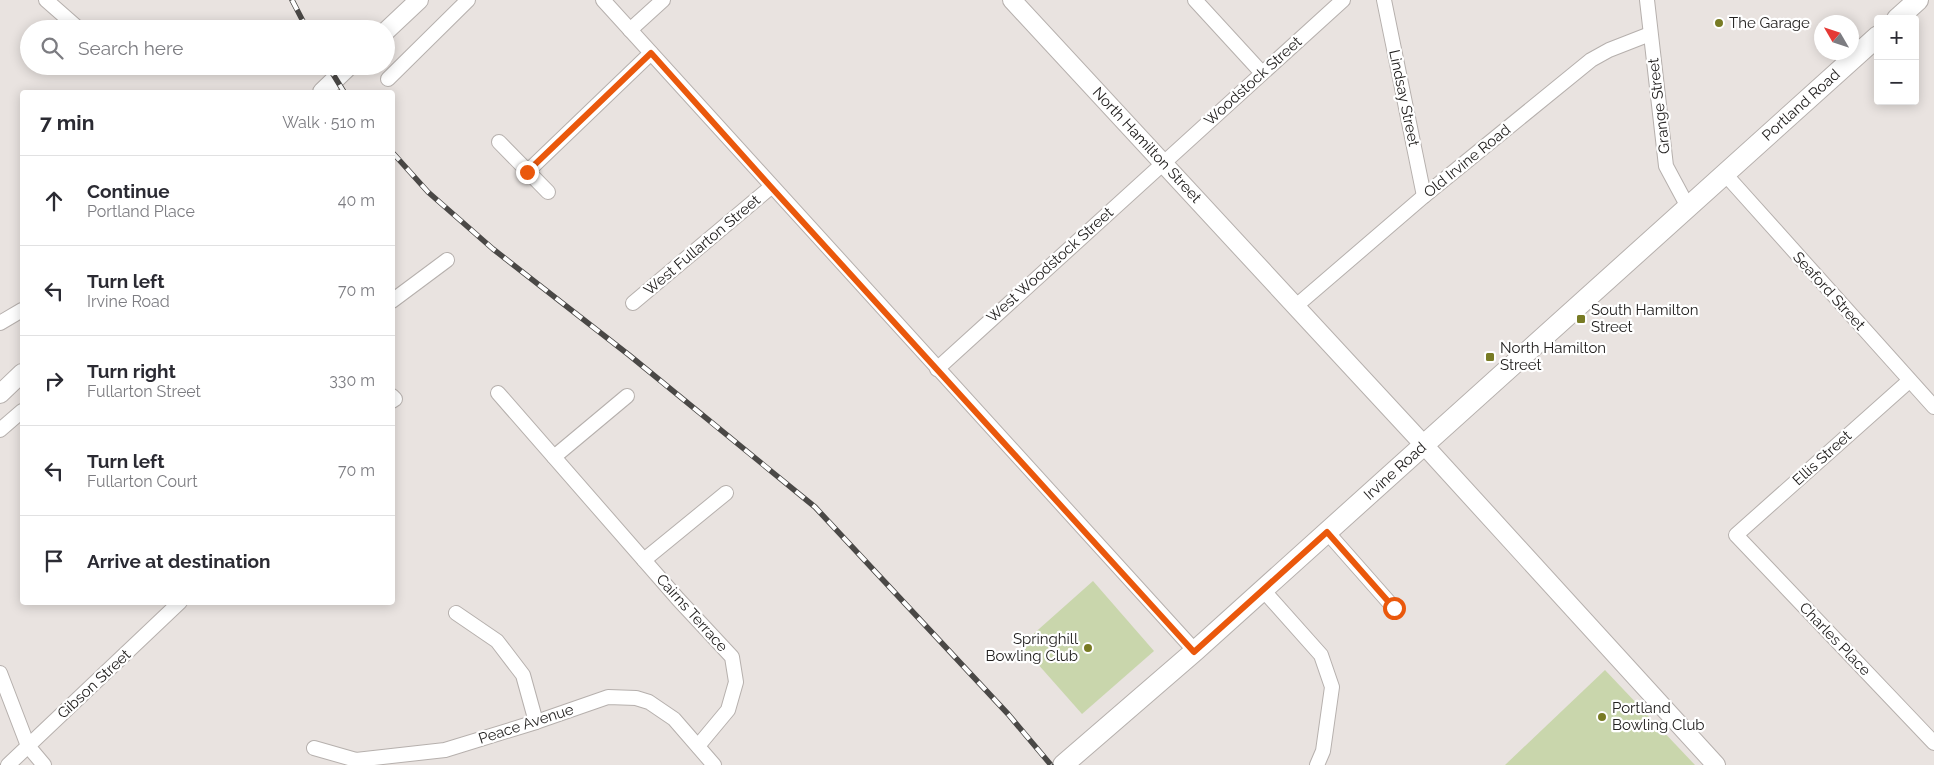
<!DOCTYPE html>
<html lang="en">
<head>
<meta charset="utf-8">
<style>
  :root { --surface:#fff; --page:#f2f2f3; --text:#2b2b33; --muted:#7c7c81; --line:#e1e1e2 }
  body { margin:0; font-family:Raleway,sans-serif; background:var(--page); color:var(--text) }
  .controls { position:absolute; right:15px; top:15px; display:grid; overflow:hidden; border-radius:5px; box-shadow:0 2px 12px #0003 }
  .controls button { width:45px; height:45px; display:grid; place-items:center; padding:0; border:0; border-bottom:1px solid var(--line); background:var(--surface); color:var(--text); font:25px sans-serif }
  .compass { position:absolute; left:1814px; top:15px; width:45px; height:45px; border-radius:50%; background:var(--surface); box-shadow:0 2px 12px #0003; rotate:309deg }
  .stop { position:absolute; width:15px; height:15px; margin:-11px; border:4px solid #ea580c; border-radius:50%; background:#fff }
  .stop.end { background:#ea580c; border-color:#fff; box-shadow:0 1px 5px #0008 }
  .list { margin:0; padding:0; list-style:none }
  h2 { display:flex; justify-content:space-between; align-items:center; height:65px; margin:0; padding:0 20px; font-size:21px }
  h2 small { font-size:16px; font-weight:400; color:var(--muted) }
  .list li { display:grid; grid-template-columns:32px 1fr auto; gap:15px; align-items:center; box-sizing:border-box; height:90px; padding:0 20px; border-top:1px solid var(--line) }
  .list b { display:block; font-size:19px; white-space:nowrap }
  .list p { margin:0; font-size:16px; white-space:nowrap; color:var(--muted) }
  .list em { font-size:16px; font-style:normal; color:var(--muted) }
  .icon { flex:none; width:28px; height:28px; fill:none; stroke:currentColor; stroke-width:2; stroke-linecap:round; stroke-linejoin:round }
  .map { position:relative; flex:none; width:1934px; height:765px; overflow:hidden }
  .search { position:absolute; background:var(--surface); box-shadow:0 2px 12px #0003; left:20px; top:20px; width:375px; height:55px; display:flex; align-items:center; gap:12px; box-sizing:border-box; padding:0 18px; border-radius:28px; color:var(--muted); font-size:19px }
  .panel { position:absolute; background:var(--surface); box-shadow:0 2px 12px #0003; left:20px; top:90px; width:375px; height:515px; border-radius:5px }
  .map>svg:first-child { display:block }
  .green { fill:#c9d6ac }
  .lines { fill:none; stroke-linecap:round; stroke-linejoin:round }
  .minor-casing { stroke:#b6b0ad; stroke-width:16 }
  .tertiary-casing { stroke:#b6b0ad; stroke-width:20 }
  .secondary-casing { stroke:#b6b0ad; stroke-width:22 }
  .minor { stroke:#fff; stroke-width:14 }
  .tertiary { stroke:#fff; stroke-width:18 }
  .secondary { stroke:#fff; stroke-width:20 }
  .rail-casing { stroke:#4a4846; stroke-width:5.5 }
  .rail { stroke:#fff; stroke-width:4; stroke-dasharray:11; stroke-linecap:butt }
  .route { stroke:#ea580c; stroke-width:6 }
  .poi-dot { fill:#787b24; stroke:#fff; stroke-width:2 }
  .labels { text-anchor:middle; dominant-baseline:central; stroke-width:4.5; stroke-linejoin:round; paint-order:stroke }
  .poi-label { font-size:15px; fill:#232120; stroke:#fff; text-anchor:start }
  .street-label { font-size:15px; fill:#232120; stroke:#fff }
</style>
</head>
<body>
<div class="map">
<svg width="1934" height="765" viewBox="0 0 1934 765">
  <rect width="100%" height="100%" fill="#e9e3e0"/>
  <g class="green">
    <path d="M 1093,581 L 1154,651 L 1082,714 L 1021,645 Z"/>
    <path d="M 1605,670 L 1695,765 L 1505,765 Z"/>
  </g>
  <g class="lines">
    <g class="minor-casing">
      <g id="minor">
        <path d="M 46,0 L 79,29"/>
        <path d="M 603,0 L 1195,651"/>
        <path d="M 1195,0 L 1262,73"/>
        <path d="M 1384,0 L 1424,196"/>
        <path d="M 1647,0 L 1666,166 L 1688,207"/>
        <path d="M 630,30 L 663,0"/>
        <path d="M 388,79 L 468,0"/>
        <path d="M 499,142 L 548,192"/>
        <path d="M 527,172 L 651,53"/>
        <path d="M 1725,174 L 1934,407"/>
        <path d="M 392,301 L 447,260"/>
        <path d="M 633,303 L 771,187"/>
        <path d="M 1296,306 L 1424,196 L 1591,60 L 1609,50 L 1650,34"/>
        <path d="M 0,323 L 22,310"/>
        <path d="M 937,369 L 1343,0"/>
        <path d="M 1909,381 L 1736,535 L 1934,743"/>
        <path d="M 498,393 L 678,599 L 732,657 L 736,682 L 728,710 L 698,746"/>
        <path d="M 392,396 L 395,399 L 392,401"/>
        <path d="M 0,430 L 22,411"/>
        <path d="M 554,457 L 627,396"/>
        <path d="M 1327,532 L 1394,608"/>
        <path d="M 644,560 L 726,493"/>
        <path d="M 1263,590 L 1321,655 L 1332,687 L 1323,751 L 1317,765"/>
        <path d="M 456,613 L 497,641 L 523,675 L 536,722"/>
        <path d="M 0,673 L 28,746 L 44,765"/>
        <path d="M 314,748 L 356,760 L 445,750 L 536,722 L 608,697 L 636,698 L 649,702 L 674,719 L 714,765"/>
        <path d="M 8,765 L 180,602"/>
      </g>
    </g>
    <g class="tertiary-casing">
      <g id="tertiary">
        <path d="M 1012,0 L 1424,445 L 1716,765"/>
        <path d="M 386,31 L 419,0"/>
        <path d="M 322,92 L 349,66"/>
        <path d="M 0,394 L 22,373"/>
      </g>
    </g>
    <g class="secondary-casing">
      <g id="secondary">
        <path d="M 1897,19 L 1918,0"/>
        <path d="M 1063,765 L 1195,651 L 1878,36"/>
      </g>
    </g>
    <use href="#minor" class="minor"/>
    <use href="#tertiary" class="tertiary"/>
    <use href="#secondary" class="secondary"/>
    <g class="rail-casing">
      <g id="rail">
        <path d="M 292,0 L 307,29"/>
        <path d="M 328,66 L 344,92"/>
        <path d="M 392,152 L 428,192 L 493,249 L 629,355 L 815,507 L 1008,714 L 1051,765"/>
      </g>
    </g>
    <use href="#rail" class="rail"/>
  </g>
  <g class="lines">
    <path class="route" d="M 527,172 L 651,53 L 771,187 L 1194,652 L 1327,532 L 1394,608"/>
  </g>
  <g class="poi-dot">
    <circle cx="1719" cy="23" r="5"/>
    <rect x="1576" y="314" width="10" height="10" rx="2.5"/>
    <rect x="1485" y="352" width="10" height="10" rx="2.5"/>
    <circle cx="1088" cy="648" r="5"/>
    <circle cx="1602" cy="717" r="5"/>
  </g>
  <g class="labels">
    <g class="poi-label">
      <text x="1729" y="23">The Garage</text>
      <text x="1591" y="310">South Hamilton<tspan x="1591" dy="17">Street</tspan></text>
      <text x="1500" y="348">North Hamilton<tspan x="1500" dy="17">Street</tspan></text>
      <text x="1078" y="639" text-anchor="end">Springhill<tspan x="1078" dy="17">Bowling Club</tspan></text>
      <text x="1612" y="708">Portland<tspan x="1612" dy="17">Bowling Club</tspan></text>
    </g>
    <g class="street-label">
      <text transform="translate(1253 81) rotate(-42)">Woodstock Street</text>
      <text transform="translate(1404 98) rotate(78)">Lindsay Street</text>
      <text transform="translate(1801 105) rotate(-42)">Portland Road</text>
      <text transform="translate(1659 106) rotate(-97)">Grange Street</text>
      <text transform="translate(1147 145) rotate(47)">North Hamilton Street</text>
      <text transform="translate(1467 161) rotate(-39)">Old Irvine Road</text>
      <text transform="translate(702 245) rotate(-40)">West Fullarton Street</text>
      <text transform="translate(1050 265) rotate(-42)">West Woodstock Street</text>
      <text transform="translate(1829 291) rotate(48)">Seaford Street</text>
      <text transform="translate(1822 458) rotate(-42)">Ellis Street</text>
      <text transform="translate(1395 471) rotate(-42)">Irvine Road</text>
      <text transform="translate(692 613) rotate(48)">Cairns Terrace</text>
      <text transform="translate(1835 639) rotate(46)">Charles Place</text>
      <text transform="translate(94 684) rotate(-43)">Gibson Street</text>
      <text transform="translate(526 724) rotate(-18)">Peace Avenue</text>
    </g>
  </g>
</svg>
<div class="controls">
<button>+</button>
<button>−</button>
</div>
<svg class="compass" viewBox="-18 -18 36 36"><path d="M0-13l5 13h-10z" fill="#e53935"/><path d="M0 13l5-13h-10z" fill="#7c7c81"/></svg>
<div class="stop" style="left:1394px;top:608px"></div>
<div class="stop end" style="left:527px;top:172px"></div>
<div class="search"><svg class="icon" aria-label="search" viewBox="0 0 24 24"><circle cx="10" cy="10" r="6"/><path d="M15 15l6 6"/></svg>Search here</div>
<section class="panel">
<h2>7 min<small>Walk · 510 m</small></h2>
<ul class="list">
<li><svg class="icon" aria-label="ahead" viewBox="0 0 24 24"><path d="M12 20V5M6 11l6-6 6 6"/></svg><div><b>Continue</b><p>Portland Place</p></div><em>40 m</em></li>
<li><svg class="icon" aria-label="left" viewBox="0 0 24 24"><path d="M17 20v-9H6M10 6l-5 5 5 5"/></svg><div><b>Turn left</b><p>Irvine Road</p></div><em>70 m</em></li>
<li><svg class="icon" aria-label="right" viewBox="0 0 24 24"><path d="M7 20v-9h11M14 6l5 5-5 5"/></svg><div><b>Turn right</b><p>Fullarton Street</p></div><em>330 m</em></li>
<li><svg class="icon" aria-label="left" viewBox="0 0 24 24"><path d="M17 20v-9H6M10 6l-5 5 5 5"/></svg><div><b>Turn left</b><p>Fullarton Court</p></div><em>70 m</em></li>
<li><svg class="icon" aria-label="arrive" viewBox="0 0 24 24"><path d="M6 21V4h12l-3 4 3 4H6"/></svg><div><b>Arrive at destination</b></div></li>
</ul>
</section>
</div>
</body>
</html>
